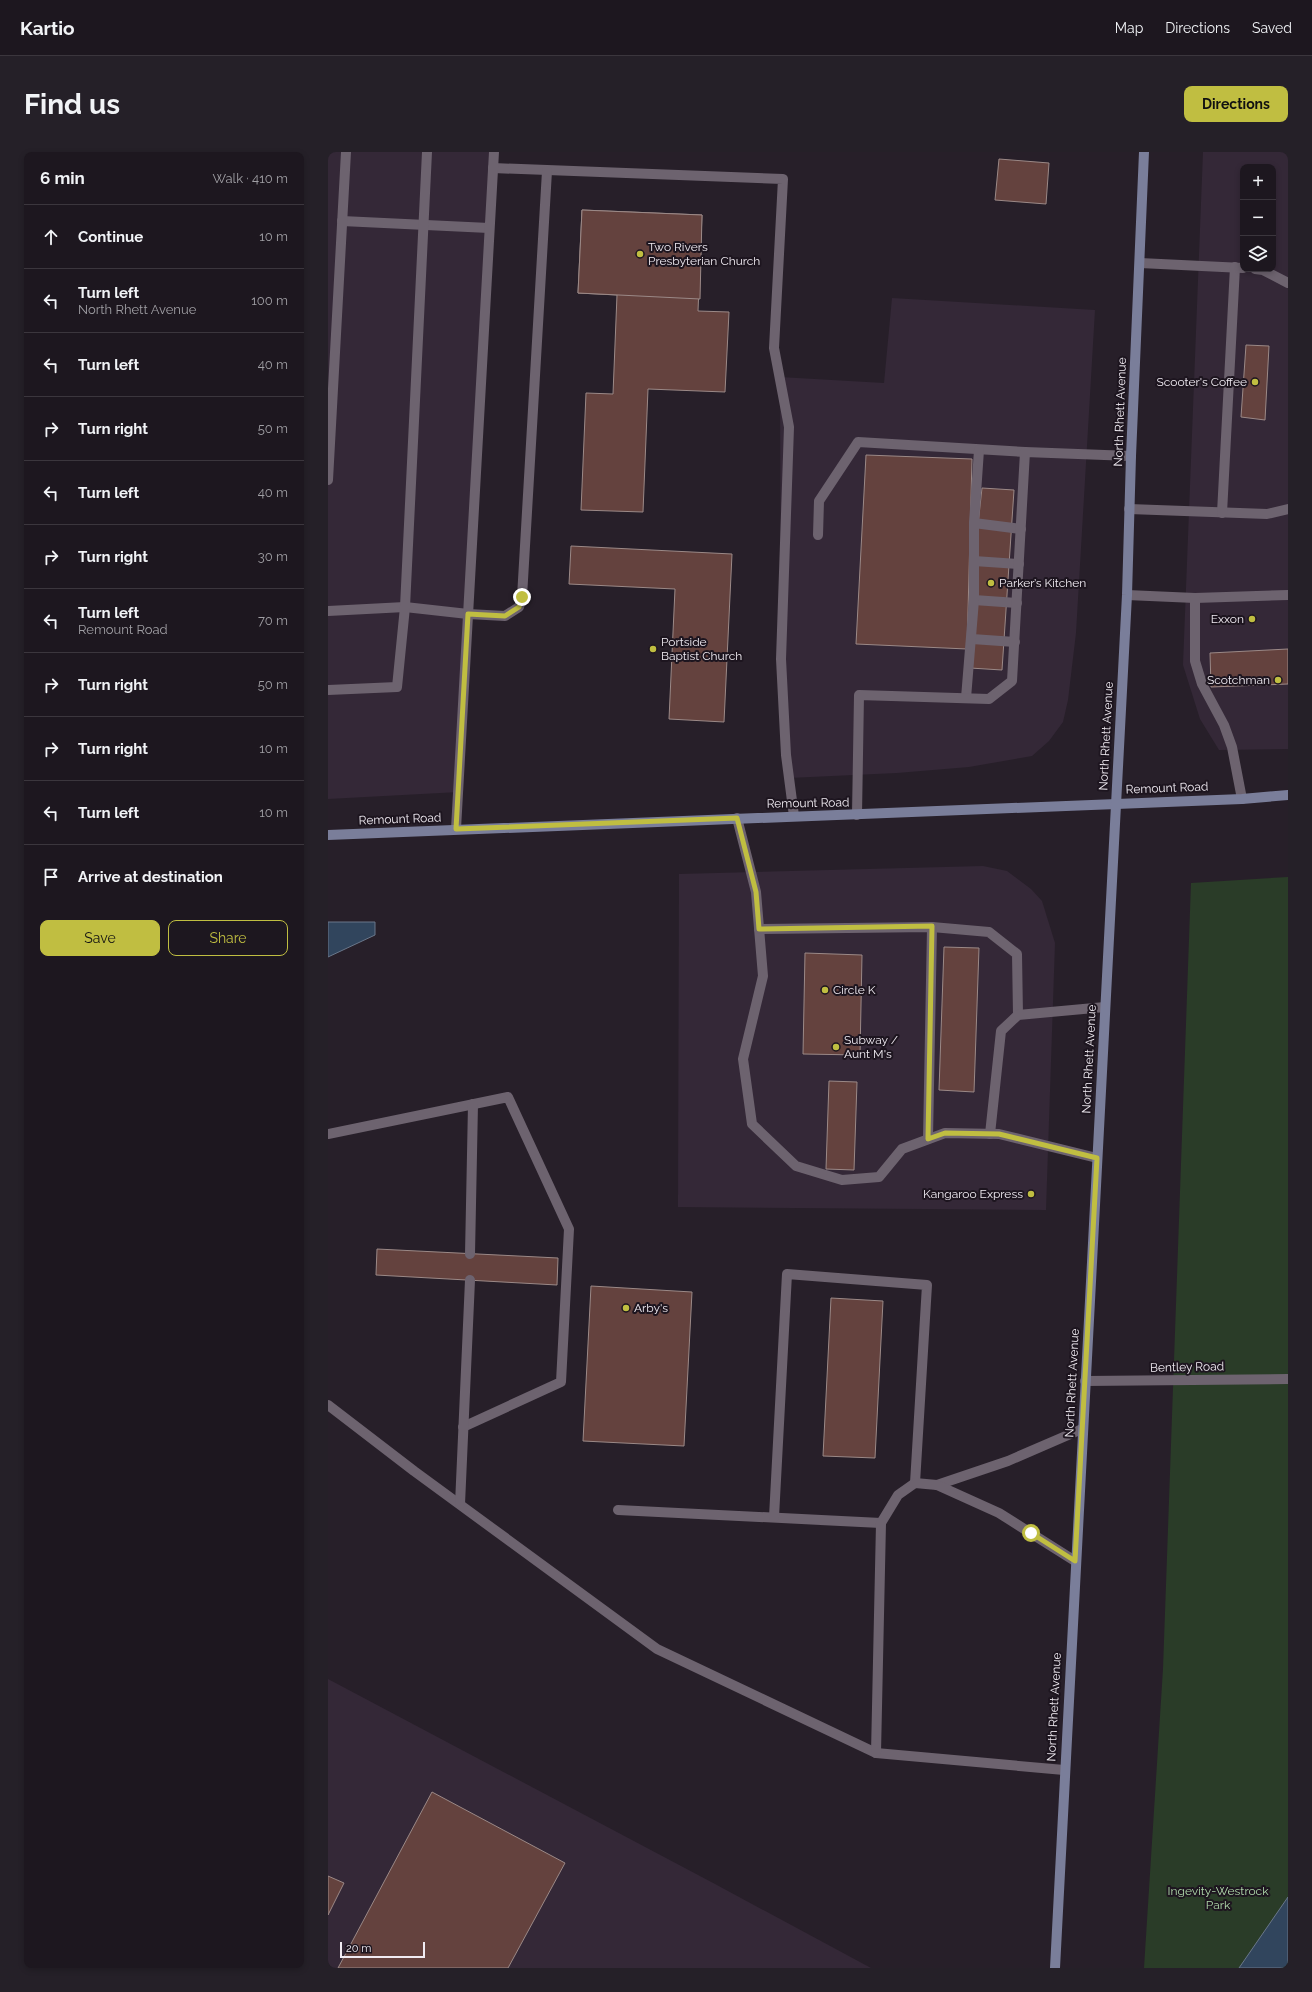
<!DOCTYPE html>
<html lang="en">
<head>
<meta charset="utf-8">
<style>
  :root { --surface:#1d171f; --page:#252028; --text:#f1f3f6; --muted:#a09fa4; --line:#3b363d; --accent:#c0be41 }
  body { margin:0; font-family:Raleway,sans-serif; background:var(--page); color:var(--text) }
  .controls { position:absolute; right:12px; top:12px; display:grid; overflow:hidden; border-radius:8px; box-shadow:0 2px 6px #0003 }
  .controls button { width:36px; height:36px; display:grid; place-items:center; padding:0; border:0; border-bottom:1px solid var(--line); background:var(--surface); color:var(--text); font:20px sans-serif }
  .scale { position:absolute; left:12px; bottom:10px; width:85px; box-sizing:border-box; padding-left:4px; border:2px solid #f0ebf2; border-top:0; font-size:11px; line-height:14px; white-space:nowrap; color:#f0ebf2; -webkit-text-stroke:3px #1d151f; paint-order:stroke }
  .stop { position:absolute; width:12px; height:12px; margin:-9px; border:3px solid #c0be41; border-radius:50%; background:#fff }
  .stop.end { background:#c0be41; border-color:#fff; box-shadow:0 1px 4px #0008 }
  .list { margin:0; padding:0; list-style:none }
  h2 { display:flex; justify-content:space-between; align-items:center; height:52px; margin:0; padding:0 16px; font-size:17px }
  h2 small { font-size:13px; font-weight:400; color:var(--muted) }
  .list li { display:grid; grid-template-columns:26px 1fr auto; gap:12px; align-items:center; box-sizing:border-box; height:64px; padding:0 16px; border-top:1px solid var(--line) }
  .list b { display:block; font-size:15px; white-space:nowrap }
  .list p { margin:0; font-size:13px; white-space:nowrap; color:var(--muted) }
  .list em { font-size:13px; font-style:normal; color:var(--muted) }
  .actions { display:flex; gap:8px; padding:12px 16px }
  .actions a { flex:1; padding:9px 0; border:1px solid var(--accent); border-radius:8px; text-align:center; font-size:14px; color:var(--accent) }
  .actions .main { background:var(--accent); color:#111 }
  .icon { flex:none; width:22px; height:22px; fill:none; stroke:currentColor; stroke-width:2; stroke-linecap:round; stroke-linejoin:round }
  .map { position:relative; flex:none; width:960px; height:1816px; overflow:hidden; border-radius:8px }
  header { display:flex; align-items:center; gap:24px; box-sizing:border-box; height:56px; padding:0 20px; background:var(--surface); border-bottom:1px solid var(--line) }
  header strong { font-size:19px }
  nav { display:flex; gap:22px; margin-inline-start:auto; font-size:14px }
  .intro { display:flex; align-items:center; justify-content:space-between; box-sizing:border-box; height:96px; padding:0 24px }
  h1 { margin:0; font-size:28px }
  .button { padding:10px 18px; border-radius:8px; background:var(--accent); color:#111; font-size:14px; font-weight:700 }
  main { display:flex; gap:24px; padding:0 24px }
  aside { flex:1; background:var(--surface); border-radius:8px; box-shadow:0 2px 6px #0003 }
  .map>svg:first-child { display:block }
  .built { fill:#342837; fill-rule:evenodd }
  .green { fill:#2a3c28 }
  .water { fill:#31455d; stroke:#6a778a }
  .building { fill:#64423e; stroke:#9b8987 }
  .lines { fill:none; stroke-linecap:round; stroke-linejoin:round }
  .lane { stroke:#6d636f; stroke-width:10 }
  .street { stroke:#6d636f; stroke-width:10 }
  .secondary { stroke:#7a7e9a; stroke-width:10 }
  .route { stroke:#c0be41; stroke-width:5 }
  .poi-dot { fill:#c0be41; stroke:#1d151f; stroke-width:1.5 }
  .labels { text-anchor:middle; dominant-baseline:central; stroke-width:4; stroke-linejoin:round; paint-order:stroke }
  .poi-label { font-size:12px; fill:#f0ebf2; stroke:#1d151f; text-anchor:start }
  .street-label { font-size:12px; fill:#f0ebf2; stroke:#1d151f }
  .park-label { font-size:12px; fill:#b0daab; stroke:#1d151f }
</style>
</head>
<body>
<header>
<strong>Kartio</strong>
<nav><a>Map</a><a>Directions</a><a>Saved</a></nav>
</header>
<div class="intro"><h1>Find us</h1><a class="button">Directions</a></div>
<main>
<aside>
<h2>6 min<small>Walk · 410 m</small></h2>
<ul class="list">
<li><svg class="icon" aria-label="ahead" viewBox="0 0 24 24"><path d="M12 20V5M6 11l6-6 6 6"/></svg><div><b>Continue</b></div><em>10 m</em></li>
<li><svg class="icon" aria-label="left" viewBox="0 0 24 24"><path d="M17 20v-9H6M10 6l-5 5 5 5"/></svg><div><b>Turn left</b><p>North Rhett Avenue</p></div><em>100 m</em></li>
<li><svg class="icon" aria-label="left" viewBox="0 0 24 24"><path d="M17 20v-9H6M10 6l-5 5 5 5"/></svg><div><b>Turn left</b></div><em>40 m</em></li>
<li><svg class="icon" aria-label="right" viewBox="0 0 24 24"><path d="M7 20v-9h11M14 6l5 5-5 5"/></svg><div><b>Turn right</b></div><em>50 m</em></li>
<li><svg class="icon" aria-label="left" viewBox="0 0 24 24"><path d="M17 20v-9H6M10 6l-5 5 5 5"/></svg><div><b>Turn left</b></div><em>40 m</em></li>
<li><svg class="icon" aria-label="right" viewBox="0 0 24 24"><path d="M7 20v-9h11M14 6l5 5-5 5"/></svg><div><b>Turn right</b></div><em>30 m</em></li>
<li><svg class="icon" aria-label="left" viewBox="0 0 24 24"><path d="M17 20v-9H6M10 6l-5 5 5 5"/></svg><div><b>Turn left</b><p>Remount Road</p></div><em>70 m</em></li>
<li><svg class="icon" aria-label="right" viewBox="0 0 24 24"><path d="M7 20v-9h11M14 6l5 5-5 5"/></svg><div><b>Turn right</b></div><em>50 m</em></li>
<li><svg class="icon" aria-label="right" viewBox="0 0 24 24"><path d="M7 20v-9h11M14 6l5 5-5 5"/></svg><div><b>Turn right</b></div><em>10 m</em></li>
<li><svg class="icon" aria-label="left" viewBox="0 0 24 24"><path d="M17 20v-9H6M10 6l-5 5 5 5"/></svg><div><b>Turn left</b></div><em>10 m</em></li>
<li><svg class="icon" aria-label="arrive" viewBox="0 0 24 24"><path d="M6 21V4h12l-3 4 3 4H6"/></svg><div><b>Arrive at destination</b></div></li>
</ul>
<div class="actions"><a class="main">Save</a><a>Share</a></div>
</aside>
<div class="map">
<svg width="960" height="1816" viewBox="0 0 960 1816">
  <rect width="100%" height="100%" fill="#271f29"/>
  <g class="built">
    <path d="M 0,0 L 166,0 L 131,640 L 0,647 Z"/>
    <path d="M 875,0 L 960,0 L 960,597 L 891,598 L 872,567 L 855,513 ZM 915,15 L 945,15 L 945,117 L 915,117 Z"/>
    <path d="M 564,146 L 767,158 L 748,481 L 740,548 L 735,570 L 721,589 L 704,604 L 641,615 L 569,621 L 461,626 L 453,507 L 452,225 L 556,231 Z"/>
    <path d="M 655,714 L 679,719 L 703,737 L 714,749 L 727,791 L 718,1058 L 350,1055 L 351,722 Z"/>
    <path d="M 0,1527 L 387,1732 L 543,1816 L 0,1816 Z"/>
  </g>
  <path class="green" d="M 960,725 L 960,1816 L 816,1816 L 835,1517 L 863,731 Z"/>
  <g class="water">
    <path d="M 0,770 L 47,770 L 47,783 L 0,805 Z"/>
    <path d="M 960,1745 L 960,1816 L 911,1816 Z"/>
  </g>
  <g class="building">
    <path d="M 671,7 L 721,11 L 718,52 L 667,48 Z"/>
    <path d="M 254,58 L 374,63 L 370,159 L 401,160 L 397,240 L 320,237 L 315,360 L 253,358 L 258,241 L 285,242 L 289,143 L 250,141 Z"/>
    <path d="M 254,58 L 374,63 L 372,147 L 250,141 Z"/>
    <path d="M 918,193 L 941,194 L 937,268 L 913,265 Z"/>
    <path d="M 538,303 L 644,307 L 639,497 L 528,492 Z"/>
    <path d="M 654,336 L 686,338 L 674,518 L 642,516 L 646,409 Z"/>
    <path d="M 243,394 L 404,402 L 396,570 L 341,567 L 347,437 L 241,432 Z"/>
    <path d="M 960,497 L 960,532 L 883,535 L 882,501 Z"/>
    <path d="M 616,795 L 651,796 L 646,940 L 611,938 Z"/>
    <path d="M 477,801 L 534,803 L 532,903 L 475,902 Z"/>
    <path d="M 501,929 L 529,930 L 526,1018 L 498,1017 Z"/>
    <path d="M 49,1097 L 230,1106 L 229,1133 L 48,1123 Z"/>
    <path d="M 263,1134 L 364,1140 L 356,1294 L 255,1289 Z"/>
    <path d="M 503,1146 L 555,1149 L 547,1306 L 495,1304 Z"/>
    <path d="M 104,1640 L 237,1711 L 180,1816 L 10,1816 Z"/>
    <path d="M 0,1724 L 16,1731 L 0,1763 Z"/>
  </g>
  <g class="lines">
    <g class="lane">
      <path d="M 165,16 L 455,27 L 446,196 L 461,275 L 453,507 L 458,603 L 466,664"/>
      <path d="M 14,69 L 161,76"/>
      <path d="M 812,111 L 915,116"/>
      <path d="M 927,117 L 935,118 L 960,131"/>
      <path d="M 0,328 L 18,0"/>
      <path d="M 801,357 L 939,362 L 960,357"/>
      <path d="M 894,361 L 907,115"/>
      <path d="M 646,371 L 693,377"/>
      <path d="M 490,383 L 491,349 L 530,290 L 697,300"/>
      <path d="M 646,409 L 691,412"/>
      <path d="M 799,443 L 867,446 L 960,443"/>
      <path d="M 867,446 L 867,509 L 874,532 L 896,573 L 904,595 L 914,647"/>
      <path d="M 646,448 L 689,451"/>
      <path d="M 0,459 L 77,455 L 140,462 L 177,464 L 191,455 L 194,445 L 219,19"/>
      <path d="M 644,487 L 687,490"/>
      <path d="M 0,538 L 69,535 L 77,455 L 99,0"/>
      <path d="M 638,546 L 646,448 L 646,371 L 651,298"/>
      <path d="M 529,663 L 531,543 L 661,547 L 684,529 L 697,300 L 803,304"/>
      <path d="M 409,666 L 428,740 L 435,824 L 415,907 L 424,972 L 468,1014 L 514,1028 L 551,1025 L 574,997 L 617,981 L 671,982 L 769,1006"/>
      <path d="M 604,775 L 661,780 L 689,802 L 690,863"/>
      <path d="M 431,777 L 604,775 L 600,987"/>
      <path d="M 0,982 L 180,945 L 241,1077 L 233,1230 L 135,1275"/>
      <path d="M 662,982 L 673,879 L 690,863 L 777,855"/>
      <path d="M 142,1102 L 145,952"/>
      <path d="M 757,1229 L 960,1227"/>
      <path d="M 0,1253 L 86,1319 L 329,1497 L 548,1601 L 736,1618"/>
      <path d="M 609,1333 L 680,1309 L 754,1277"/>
      <path d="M 132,1352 L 142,1128"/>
      <path d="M 290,1358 L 553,1371"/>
      <path d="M 446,1365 L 459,1122 L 599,1133 L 587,1331"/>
      <path d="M 548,1601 L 553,1371 L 570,1343 L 587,1331 L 609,1333 L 671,1361 L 747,1409"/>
    </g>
    <path class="street" d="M 128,677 L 166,0"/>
    <g class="secondary">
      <path d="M 0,683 L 914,647 L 960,643"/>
      <path d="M 727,1816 L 799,443 L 803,304 L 816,0"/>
    </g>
  </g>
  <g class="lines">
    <path class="route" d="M 194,445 L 191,455 L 177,464 L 140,462 L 128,677 L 409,666 L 428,740 L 431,777 L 604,774 L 600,987 L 617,981 L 671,982 L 769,1006 L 747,1409 L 703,1381"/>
  </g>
  <g class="poi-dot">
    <circle cx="312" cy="102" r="4"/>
    <circle cx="927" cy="230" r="4"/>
    <circle cx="663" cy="431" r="4"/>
    <circle cx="924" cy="467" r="4"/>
    <circle cx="325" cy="497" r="4"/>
    <circle cx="950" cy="528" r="4"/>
    <circle cx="497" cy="838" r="4"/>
    <circle cx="508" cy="895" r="4"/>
    <circle cx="703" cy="1042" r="4"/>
    <circle cx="298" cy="1156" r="4"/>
  </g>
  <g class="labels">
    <g class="poi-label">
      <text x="320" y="95">Two Rivers<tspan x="320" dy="14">Presbyterian Church</tspan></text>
      <text x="919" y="230" text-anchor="end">Scooter's Coffee</text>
      <text x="671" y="431">Parker’s Kitchen</text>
      <text x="916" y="467" text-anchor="end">Exxon</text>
      <text x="333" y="490">Portside<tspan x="333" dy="14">Baptist Church</tspan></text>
      <text x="942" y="528" text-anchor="end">Scotchman</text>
      <text x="505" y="838">Circle K</text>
      <text x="516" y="888">Subway /<tspan x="516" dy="14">Aunt M's</tspan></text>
      <text x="695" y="1042" text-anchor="end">Kangaroo Express</text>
      <text x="306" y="1156">Arby's</text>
    </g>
    <g class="street-label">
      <text transform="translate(792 260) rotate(-88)">North Rhett Avenue</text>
      <text transform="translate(778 584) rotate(-87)">North Rhett Avenue</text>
      <text transform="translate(839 636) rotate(-2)">Remount Road</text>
      <text transform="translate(480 651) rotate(-1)">Remount Road</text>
      <text transform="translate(72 667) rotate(-2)">Remount Road</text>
      <text transform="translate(761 907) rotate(-87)">North Rhett Avenue</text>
      <text transform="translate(859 1215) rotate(-1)">Bentley Road</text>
      <text transform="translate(744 1231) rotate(-87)">North Rhett Avenue</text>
      <text transform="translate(726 1555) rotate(-87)">North Rhett Avenue</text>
    </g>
    <g class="park-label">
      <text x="890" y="1739">Ingevity-Westrock<tspan x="890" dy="14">Park</tspan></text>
    </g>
  </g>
</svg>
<div class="controls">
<button>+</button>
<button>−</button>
<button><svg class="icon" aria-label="layers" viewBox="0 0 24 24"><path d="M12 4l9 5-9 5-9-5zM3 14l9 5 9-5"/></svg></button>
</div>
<div class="scale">20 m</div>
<div class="stop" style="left:703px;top:1381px"></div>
<div class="stop end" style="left:194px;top:445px"></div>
</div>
</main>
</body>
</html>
